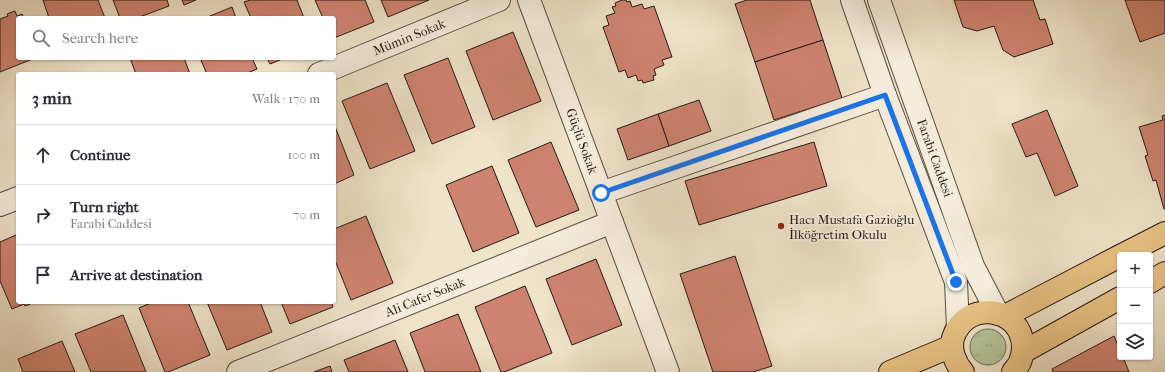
<!DOCTYPE html>
<html lang="en">
<head>
<meta charset="utf-8">
<style>
  :root { --surface:#fff; --page:#f7f7f7; --text:#2b2b33; --muted:#7c7c81; --line:#e1e1e2 }
  body { margin:0; font-family:"IM FELL French Canon",serif; background:var(--page); color:var(--text) }
  .controls { position:absolute; right:12px; bottom:12px; display:grid; overflow:hidden; border-radius:4px; box-shadow:0 1px 3px #0004 }
  .controls button { width:36px; height:36px; display:grid; place-items:center; padding:0; border:0; border-bottom:1px solid var(--line); background:var(--surface); color:var(--text); font:20px sans-serif }
  .stop { position:absolute; width:12px; height:12px; margin:-9px; border:3px solid #1a73e8; border-radius:50%; background:#fff }
  .stop.end { background:#1a73e8; border-color:#fff; box-shadow:0 1px 4px #0008 }
  .list { margin:0; padding:0; list-style:none }
  h2 { display:flex; justify-content:space-between; align-items:center; height:52px; margin:0; padding:0 16px; font-size:17px }
  h2 small { font-size:13px; font-weight:400; color:var(--muted) }
  .list li { display:grid; grid-template-columns:26px 1fr auto; gap:12px; align-items:center; box-sizing:border-box; height:60px; padding:0 16px; border-top:1px solid var(--line) }
  .list b { display:block; font-size:15px; white-space:nowrap }
  .list p { margin:0; font-size:13px; white-space:nowrap; color:var(--muted) }
  .list em { font-size:13px; font-style:normal; color:var(--muted) }
  .icon { flex:none; width:22px; height:22px; fill:none; stroke:currentColor; stroke-width:2; stroke-linecap:round; stroke-linejoin:round }
  .map { position:relative; flex:none; width:1165px; height:372px; overflow:hidden }
  .search { position:absolute; background:var(--surface); box-shadow:0 1px 3px #0004; left:16px; top:16px; width:320px; height:44px; display:flex; align-items:center; gap:10px; box-sizing:border-box; padding:0 14px; border-radius:4px; color:var(--muted); font-size:15px }
  .panel { position:absolute; background:var(--surface); box-shadow:0 1px 3px #0004; left:16px; top:72px; width:320px; height:232px; border-radius:4px }
  .map>svg:first-child { display:block }
  .grass { fill:url(#grass-tufts); stroke:#6c6e56 }
  .building { fill:#ce8370; stroke:#241813 }
  .lines { fill:none; stroke-linecap:round; stroke-linejoin:round }
  .minor-casing { stroke:#574b40; stroke-width:24 }
  .major-casing { stroke:#241813; stroke-width:24 }
  .minor { stroke:#f5eddc; stroke-width:22 }
  .major { stroke:#e8c284; stroke-width:22 }
  .route { stroke:#1a73e8; stroke-width:5 }
  .poi-dot { fill:#8f2418; stroke:#f5eddc; stroke-width:1.5 }
  .labels { text-anchor:middle; dominant-baseline:central; stroke-width:4; stroke-linejoin:round; paint-order:stroke }
  .street-label { font-size:13px; fill:#241813; stroke:#f5eddc }
  .poi-label { font-size:13px; fill:#241813; stroke:#f5eddc; text-anchor:start }
</style>
</head>
<body>
<div class="map">
<svg width="1165" height="372" viewBox="0 0 1165 372">
  <defs>
    <pattern id="grass-tufts" width="24" height="20" patternUnits="userSpaceOnUse"><rect width="24" height="20" fill="#b5c59a"/><path d="M3 7l-1-3M5 7V3M7 7l1-3M15 17l-1-3M17 17v-4M19 17l1-3" fill="none" stroke="#9ca884"/></pattern>
  </defs>
  <rect width="100%" height="100%" fill="#efe3c9"/>
  <filter id="stains"><feTurbulence type="fractalNoise" baseFrequency=".005" numOctaves="4"/><feColorMatrix values="0 0 0 0 .2 0 0 0 0 .09 0 0 0 0 .02 0 0 0 .5 -.17"/></filter>
  <radialGradient id="worn" r=".72"><stop offset=".6" stop-color="#630" stop-opacity="0"/><stop offset="1" stop-color="#630" stop-opacity=".3"/></radialGradient>
  <circle class="grass" cx="988" cy="347" r="18"/>
  <g class="building">
    <path d="M 43,0 L 98,0 L 105,18 L 49,18 Z"/>
    <path d="M 113,0 L 167,0 L 169,6 L 137,18 L 120,18 Z"/>
    <path d="M 182,0 L 196,0 L 184,5 Z"/>
    <path d="M 250,0 L 297,0 L 304,18 L 251,18 L 244,2 Z"/>
    <path d="M 315,0 L 365,0 L 374,22 L 334,38 L 334,18 L 323,18 Z"/>
    <path d="M 381,0 L 429,0 L 388,17 Z"/>
    <path d="M 622,0 L 626,0 L 627,2 L 630,1 L 632,7 L 642,4 L 644,9 L 654,6 L 672,57 L 662,60 L 664,65 L 654,69 L 656,75 L 653,76 L 654,80 L 643,83 L 642,80 L 638,81 L 636,75 L 628,78 L 625,70 L 619,72 L 603,27 L 609,25 L 606,16 L 615,13 L 612,7 L 616,6 L 615,3 Z"/>
    <path d="M 747,0 L 810,0 L 823,40 L 755,62 L 735,4 Z"/>
    <path d="M 954,0 L 1033,0 L 1040,20 L 1045,19 L 1053,44 L 1014,57 L 1003,50 L 994,26 L 977,31 L 963,27 Z"/>
    <path d="M 1125,0 L 1165,0 L 1165,33 L 1140,42 Z"/>
    <path d="M 232,7 L 236,18 L 205,18 Z"/>
    <path d="M 15,11 L 17,16 L 22,14 L 24,18 L 18,18 L 18,58 L 35,58 L 0,72 L 0,19 L 8,16 L 7,14 Z"/>
    <path d="M 513,32 L 541,101 L 493,120 L 466,51 Z"/>
    <path d="M 823,40 L 842,98 L 774,120 L 755,62 Z"/>
    <path d="M 130,58 L 184,58 L 190,74 L 136,74 Z"/>
    <path d="M 200,58 L 252,58 L 257,69 L 245,74 L 207,74 Z"/>
    <path d="M 267,58 L 285,58 L 270,64 Z"/>
    <path d="M 448,58 L 475,127 L 432,144 L 404,75 Z"/>
    <path d="M 387,83 L 415,151 L 370,169 L 342,101 Z"/>
    <path d="M 699,100 L 711,131 L 669,146 L 658,114 Z"/>
    <path d="M 1047,110 L 1078,186 L 1055,196 L 1037,153 L 1026,157 L 1012,124 Z"/>
    <path d="M 658,114 L 669,146 L 628,160 L 617,129 Z"/>
    <path d="M 1165,115 L 1165,209 L 1164,209 L 1156,180 L 1153,181 L 1145,156 L 1148,155 L 1139,127 L 1163,120 L 1162,116 Z"/>
    <path d="M 334,124 L 354,175 L 334,184 Z"/>
    <path d="M 551,142 L 579,210 L 536,227 L 508,160 Z"/>
    <path d="M 814,142 L 827,186 L 699,225 L 685,181 Z"/>
    <path d="M 492,166 L 519,233 L 473,252 L 446,185 Z"/>
    <path d="M 366,216 L 393,283 L 351,300 L 334,258 L 334,229 Z"/>
    <path d="M 16,235 L 17,237 L 18,237 L 18,302 L 35,302 L 25,306 L 24,304 L 12,309 L 0,281 L 0,242 Z"/>
    <path d="M 735,256 L 772,366 L 753,372 L 713,372 L 680,274 Z"/>
    <path d="M 596,259 L 622,325 L 572,345 L 546,279 Z"/>
    <path d="M 525,286 L 552,353 L 504,372 L 501,372 L 475,307 Z"/>
    <path d="M 153,302 L 188,302 L 210,355 L 168,372 L 165,372 L 139,308 Z"/>
    <path d="M 207,302 L 260,302 L 272,332 L 227,350 Z"/>
    <path d="M 281,302 L 331,302 L 333,307 L 290,324 Z"/>
    <path d="M 458,314 L 481,372 L 425,372 L 410,333 Z"/>
    <path d="M 123,315 L 146,372 L 91,372 L 75,334 Z"/>
    <path d="M 1114,336 L 1120,350 L 1120,357 L 1123,357 L 1129,372 L 1053,372 L 1052,369 Z"/>
    <path d="M 395,340 L 408,372 L 349,372 L 344,360 Z"/>
    <path d="M 62,341 L 75,372 L 23,372 L 18,359 Z"/>
    <path d="M 330,366 L 332,372 L 314,372 Z"/>
  </g>
  <g class="lines">
    <g class="minor-casing">
      <g id="minor">
        <path d="M 529,0 L 668,372"/>
        <path d="M 852,0 L 885,95 L 956,282 L 958,328"/>
        <path d="M 879,0 L 973,266 L 998,314"/>
        <path d="M 319,74 L 499,0"/>
        <path d="M 601,193 L 885,95"/>
        <path d="M 0,205 L 18,198"/>
        <path d="M 238,372 L 612,222"/>
      </g>
    </g>
    <g class="major-casing">
      <g id="major">
        <path d="M 1122,255 L 1165,233"/>
        <path d="M 1150,282 L 1165,273"/>
        <path d="M 1005,316 L 1120,256"/>
        <path d="M 1023,352 L 1120,298"/>
        <path d="M 890,372 L 952,346"/>
        <path d="M 963,372 C 955,363 950,350 953,338 C 965,299 1022,306 1023,347 C 1023,352 1022,357 1020,362 C 1018,366 1015,369 1013,372"/>
      </g>
    </g>
    <use href="#minor" class="minor"/>
    <use href="#major" class="major"/>
  </g>
  <g class="lines">
    <path class="route" d="M 601,193 L 885,95 L 956,282"/>
  </g>
  <circle class="poi-dot" cx="781" cy="226" r="4"/>
  <g class="labels">
    <g class="street-label">
      <text transform="translate(409 37) rotate(-22)">Mümin Sokak</text>
      <text transform="translate(582 141) rotate(70)">Güçlü Sokak</text>
      <text transform="translate(935 158) rotate(70)">Farabi Caddesi</text>
      <text transform="translate(425 297) rotate(-22)">Ali Cafer Sokak</text>
    </g>
    <g class="poi-label">
      <text x="789" y="219">Hacı Mustafa Gazioğlu<tspan x="789" dy="15">İlköğretim Okulu</tspan></text>
    </g>
  </g>
  <rect width="100%" height="100%" filter="url(#stains)"/>
  <rect width="100%" height="100%" fill="url(#worn)"/>
</svg>
<div class="controls">
<button>+</button>
<button>−</button>
<button><svg class="icon" aria-label="layers" viewBox="0 0 24 24"><path d="M12 4l9 5-9 5-9-5zM3 14l9 5 9-5"/></svg></button>
</div>
<div class="stop" style="left:601px;top:193px"></div>
<div class="stop end" style="left:956px;top:282px"></div>
<div class="search"><svg class="icon" aria-label="search" viewBox="0 0 24 24"><circle cx="10" cy="10" r="6"/><path d="M15 15l6 6"/></svg>Search here</div>
<section class="panel">
<h2>3 min<small>Walk · 170 m</small></h2>
<ul class="list">
<li><svg class="icon" aria-label="ahead" viewBox="0 0 24 24"><path d="M12 20V5M6 11l6-6 6 6"/></svg><div><b>Continue</b></div><em>100 m</em></li>
<li><svg class="icon" aria-label="right" viewBox="0 0 24 24"><path d="M7 20v-9h11M14 6l5 5-5 5"/></svg><div><b>Turn right</b><p>Farabi Caddesi</p></div><em>70 m</em></li>
<li><svg class="icon" aria-label="arrive" viewBox="0 0 24 24"><path d="M6 21V4h12l-3 4 3 4H6"/></svg><div><b>Arrive at destination</b></div></li>
</ul>
</section>
</div>
</body>
</html>
